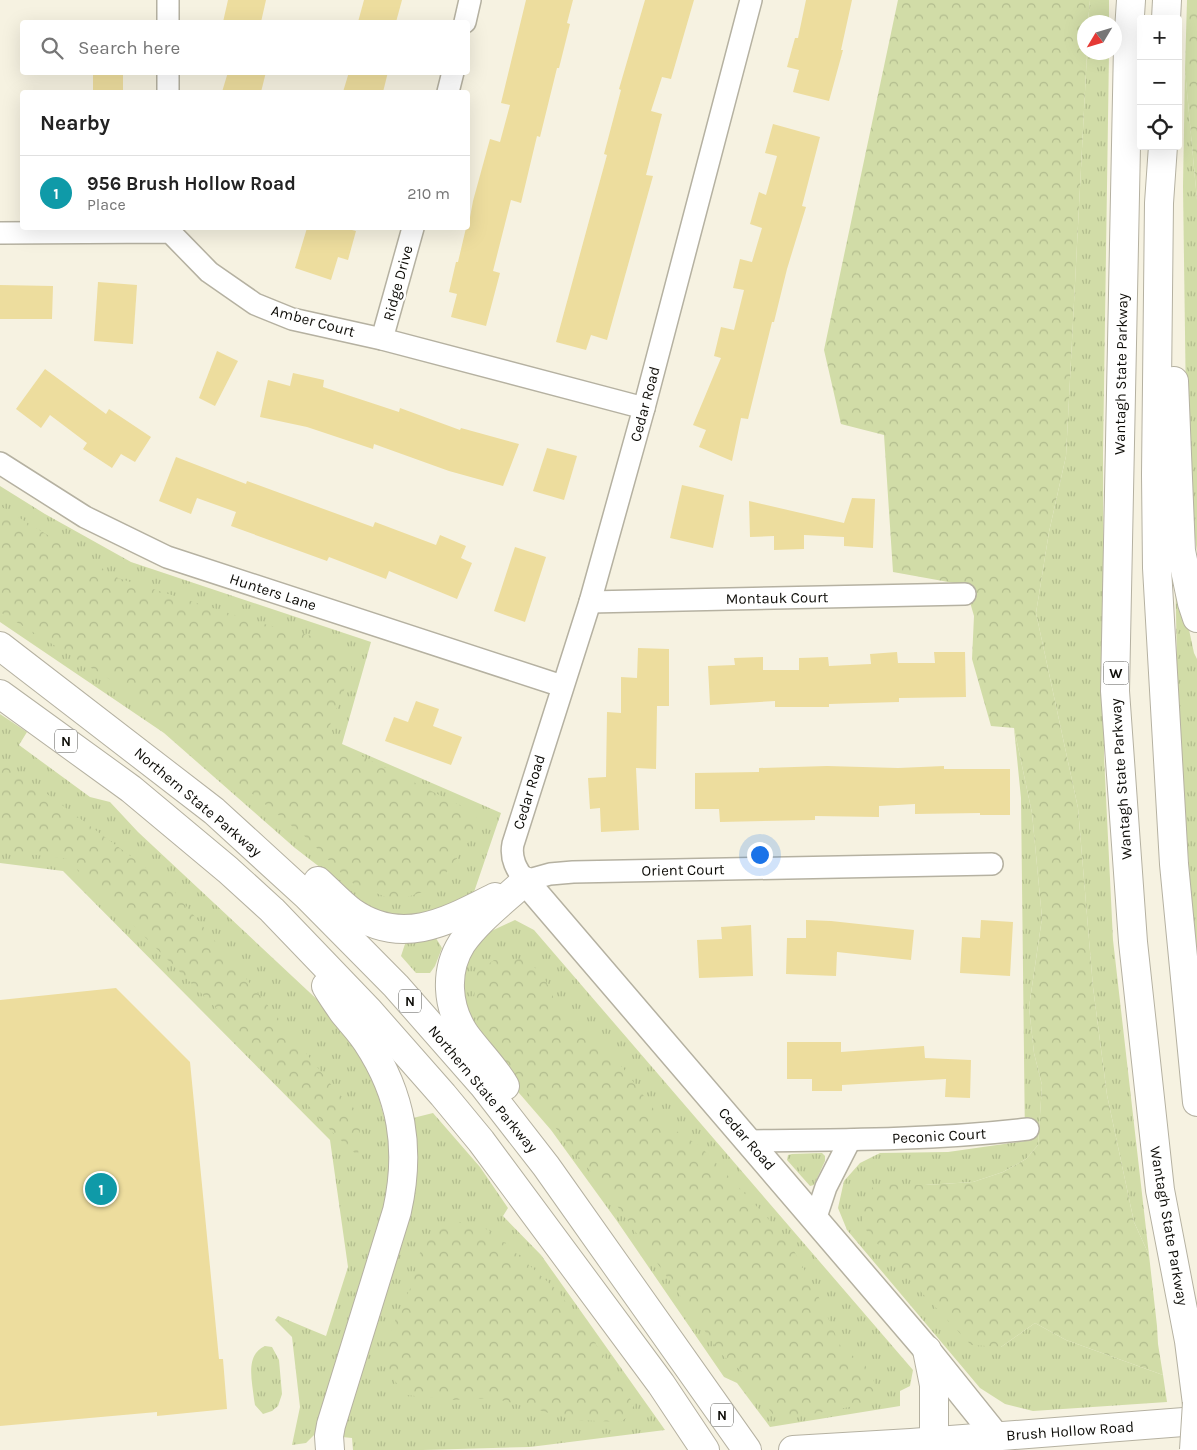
<!DOCTYPE html>
<html lang="en">
<head>
<meta charset="utf-8">
<style>
  :root { --surface:#fff; --page:#f2f2f2; --text:#222; --muted:#767676; --line:#e0e0e0; --accent:#b54bac }
  body { margin:0; font-family:Karla,sans-serif; background:var(--page); color:var(--text) }
  .controls { position:absolute; right:15px; top:15px; display:grid; overflow:hidden; border-radius:5px; box-shadow:0 5px 20px #0002 }
  .controls button { width:45px; height:45px; display:grid; place-items:center; padding:0; border:0; border-bottom:1px solid var(--line); background:var(--surface); color:var(--text); font:25px sans-serif }
  .compass { position:absolute; left:1077px; top:15px; width:45px; height:45px; border-radius:50%; background:var(--surface); box-shadow:0 5px 20px #0002; rotate:232deg }
  .you { position:absolute; left:759px; top:854px; width:18px; height:18px; margin:-12px; border:4px solid #fff; border-radius:50%; background:#1a73e8; box-shadow:0 0 0 8px #1a73e833 }
  .badge { display:grid; place-items:center; width:32px; height:32px; border-radius:50%; background:var(--accent); color:#fff; font-size:16px; font-weight:700 }
  .pin { position:absolute; translate:-50% -50%; border:2px solid #fff; box-shadow:0 1px 5px #0006 }
  .list { margin:0; padding:0; list-style:none }
  h2 { display:flex; justify-content:space-between; align-items:center; height:65px; margin:0; padding:0 20px; font-size:21px }
  h2 small { font-size:16px; font-weight:400; color:var(--muted) }
  .list li { display:grid; grid-template-columns:32px 1fr auto; gap:15px; align-items:center; box-sizing:border-box; height:75px; padding:0 20px; border-top:1px solid var(--line) }
  .list b { display:block; font-size:19px; white-space:nowrap }
  .list p { margin:0; font-size:16px; white-space:nowrap; color:var(--muted) }
  .list em { font-size:16px; font-style:normal; color:var(--muted) }
  .icon { flex:none; width:28px; height:28px; fill:none; stroke:currentColor; stroke-width:2; stroke-linecap:round; stroke-linejoin:round }
  .map { position:relative; flex:none; width:1197px; height:1450px; overflow:hidden }
  .search { position:absolute; background:var(--surface); box-shadow:0 5px 20px #0002; left:20px; top:20px; width:450px; height:55px; display:flex; align-items:center; gap:12px; box-sizing:border-box; padding:0 18px; border-radius:5px; color:var(--muted); font-size:19px }
  .panel { position:absolute; background:var(--surface); box-shadow:0 5px 20px #0002; left:20px; top:90px; width:450px; height:140px; border-radius:5px }
  .map>svg:first-child { display:block }
  .grass { fill:url(#grass-tufts) }
  .forest { fill:url(#forest-crowns) }
  .building { fill:#eddd9e }
  .lines { fill:none; stroke-linecap:round; stroke-linejoin:round }
  .minor-casing { stroke:#b5b1a1; stroke-width:24 }
  .tertiary-casing { stroke:#b5b1a1; stroke-width:29 }
  .secondary-casing { stroke:#b5b1a1; stroke-width:30 }
  .motorway-casing { stroke:#b5b1a1; stroke-width:30 }
  .minor { stroke:#fff; stroke-width:21 }
  .tertiary { stroke:#fff; stroke-width:26 }
  .secondary { stroke:#fff; stroke-width:28 }
  .motorway { stroke:#fff; stroke-width:28 }
  .motorway-bridge-casing { stroke:#b5b1a1; stroke-width:30; stroke-linecap:butt }
  .motorway-bridge { stroke:#fff; stroke-width:28 }
  .labels { text-anchor:middle; dominant-baseline:central; stroke-width:5; stroke-linejoin:round; paint-order:stroke }
  .shield { fill:#fff; stroke:#565652; stroke-width:1 }
  .shield-label { font-size:14px; font-weight:bold; fill:#0e0d08 }
  .street-label { font-size:15px; fill:#0e0d08; stroke:#fff }
</style>
</head>
<body>
<div class="map">
<svg width="1197" height="1450" viewBox="0 0 1197 1450">
  <defs>
    <pattern id="grass-tufts" width="24" height="20" patternUnits="userSpaceOnUse" patternTransform="scale(1.25)"><rect width="24" height="20" fill="#d1dca7"/><path d="M3 7l-1-3M5 7V3M7 7l1-3M15 17l-1-3M17 17v-4M19 17l1-3" fill="none" stroke="#b2bc8e"/></pattern>
    <pattern id="forest-crowns" width="20" height="18" patternUnits="userSpaceOnUse" patternTransform="scale(1.25)"><rect width="20" height="18" fill="#d1dca7"/><path d="M2 6a3 3 0 1 1 6 0M12 15a3 3 0 1 1 6 0" fill="none" stroke="#b2bc8e"/></pattern>
  </defs>
  <rect width="100%" height="100%" fill="#f6f2e1"/>
  <g class="grass">
    <path d="M 1090,0 L 1109,0 L 1109,22 L 1088,22 Z"/>
    <path d="M 1087,53 L 1109,53 L 1103,454 L 1104,756 L 1113,940 L 1149,1255 L 1134,1222 L 1107,1095 L 1093,987 L 1078,808 L 1036,613 L 1049,532 L 1066,456 Z"/>
    <path d="M 1185,70 L 1197,200 L 1197,552 L 1187,480 L 1183,186 Z"/>
    <path d="M 0,486 L 45,514 L 131,562 L 371,642 L 342,744 L 501,813 L 474,892 L 445,914 L 377,920 L 343,885 L 295,848 L 164,733 L 0,622 Z"/>
    <path d="M 1175,564 L 1194,653 L 1197,659 L 1197,977 L 1178,715 Z"/>
    <path d="M 0,714 L 27,732 L 19,745 L 90,797 L 110,802 L 138,832 L 338,1019 L 372,1072 L 390,1139 L 387,1200 L 317,1432 L 306,1443 L 292,1445 L 300,1407 L 292,1337 L 275,1320 L 278,1316 L 326,1336 L 348,1267 L 330,1140 L 63,871 L 0,863 Z"/>
    <path d="M 1014,728 L 1032,813 L 1042,918 L 1029,1007 L 1034,1053 L 1042,1085 L 1038,1145 L 1026,1159 L 1003,1172 L 973,1182 L 925,1185 L 1001,1347 L 1035,1323 L 1066,1340 L 1163,1375 L 1167,1402 L 1033,1411 L 1005,1404 L 980,1388 L 847,1230 L 838,1208 L 844,1181 L 860,1163 L 880,1153 L 948,1152 L 1025,1141 L 1021,798 Z"/>
    <path d="M 515,920 L 534,930 L 913,1370 L 910,1386 L 900,1391 L 900,1406 L 770,1427 L 737,1383 L 724,1377 L 617,1221 L 551,1130 L 480,1048 L 459,988 L 467,956 L 487,933 Z"/>
    <path d="M 434,935 L 442,948 L 435,966 L 430,973 L 416,973 L 401,956 L 406,941 Z"/>
    <path d="M 433,1113 L 480,1167 L 508,1208 L 503,1216 L 541,1255 L 665,1430 L 530,1447 L 423,1450 L 353,1450 L 352,1438 L 342,1437 L 405,1226 L 417,1168 L 413,1118 Z"/>
    <path d="M 822,1153 L 825,1156 L 825,1161 L 814,1185 L 810,1186 L 787,1160 L 788,1155 L 792,1154 Z"/>
    <path d="M 265,1346 L 272,1347 L 279,1360 L 282,1394 L 278,1406 L 272,1411 L 263,1414 L 255,1405 L 254,1399 C 252,1380 245,1355 265,1346 Z"/>
  </g>
  <g class="forest">
    <path d="M 898,0 L 1090,0 L 1088,22 L 1084,22 L 1084,52 L 1087,53 L 1066,456 L 1049,532 L 1036,613 L 1078,808 L 1093,987 L 1107,1095 L 1134,1222 L 1149,1255 L 1157,1326 L 1158,1344 L 1163,1375 L 1066,1340 L 1035,1323 L 1001,1347 L 971,1345 L 889,1258 L 862,1225 L 862,1203 L 875,1184 L 925,1185 L 973,1182 L 1003,1172 L 1026,1159 L 1038,1145 L 1042,1085 L 1034,1053 L 1029,1007 L 1042,918 L 1032,813 L 1014,728 L 991,726 L 972,659 L 974,616 L 965,585 L 893,572 L 884,435 L 841,424 L 824,350 Z"/>
    <path d="M 1187,0 L 1197,0 L 1197,200 L 1185,70 Z"/>
    <path d="M 0,506 L 118,578 L 260,623 L 323,639 L 348,657 L 352,670 L 330,725 L 336,743 L 469,810 L 482,823 L 435,888 L 395,901 L 350,882 L 308,839 L 114,682 L 0,612 Z"/>
    <path d="M 0,759 L 168,884 L 262,998 L 337,1092 L 361,1115 L 358,1156 L 333,1133 L 252,1044 L 67,859 L 0,850 Z"/>
    <path d="M 525,959 L 543,975 L 560,1012 L 593,1035 L 623,1068 L 664,1123 L 701,1147 L 788,1240 L 816,1291 L 841,1347 L 865,1365 L 880,1393 L 865,1404 L 781,1420 L 773,1415 L 746,1375 L 721,1354 L 611,1197 L 478,1031 L 474,1007 L 475,974 L 494,960 Z"/>
    <path d="M 465,1221 L 491,1231 L 558,1291 L 607,1360 L 634,1405 L 628,1416 L 621,1422 L 575,1420 L 493,1398 L 451,1400 L 406,1395 L 387,1371 L 388,1342 L 398,1312 L 411,1287 L 419,1255 L 428,1238 L 441,1227 Z"/>
  </g>
  <g class="building">
    <path d="M 228,0 L 266,0 L 261,22 L 223,22 Z"/>
    <path d="M 364,0 L 402,0 L 396,22 L 358,22 Z"/>
    <path d="M 526,0 L 573,0 L 567,23 L 570,24 L 559,68 L 557,68 L 540,137 L 537,136 L 521,203 L 511,200 L 493,271 L 500,273 L 486,326 L 451,317 L 457,294 L 449,292 L 456,262 L 458,262 L 466,228 L 468,228 L 473,201 L 490,139 L 500,142 L 510,105 L 501,103 Z"/>
    <path d="M 645,0 L 694,0 L 671,79 L 662,77 L 651,111 L 662,114 L 646,175 L 653,176 L 607,340 L 591,335 L 586,350 L 556,342 L 607,155 L 604,154 L 621,90 L 619,89 Z"/>
    <path d="M 806,0 L 852,0 L 841,50 L 843,50 L 829,101 L 793,92 L 799,70 L 787,67 L 795,38 L 798,38 Z"/>
    <rect x="93" y="72" width="30" height="20"/>
    <path d="M 228,72 L 266,72 L 261,92 L 222,92 Z"/>
    <path d="M 349,72 L 388,72 L 383,92 L 343,92 Z"/>
    <path d="M 773,124 L 820,137 L 802,206 L 806,207 L 787,269 L 774,322 L 772,322 L 748,419 L 741,418 L 732,461 L 699,447 L 706,430 L 693,425 L 721,358 L 714,356 L 721,327 L 734,330 L 744,290 L 733,288 L 740,259 L 752,262 L 762,228 L 750,224 L 759,192 L 766,195 L 777,156 L 765,153 Z"/>
    <path d="M 307,228 L 344,228 L 356,231 L 348,260 L 338,257 L 331,280 L 295,268 Z"/>
    <path d="M 98,282 L 137,285 L 133,344 L 94,341 Z"/>
    <path d="M 0,285 L 53,286 L 52,319 L 0,319 Z"/>
    <path d="M 217,351 L 238,361 L 215,406 L 199,398 Z"/>
    <path d="M 45,369 L 106,414 L 109,409 L 151,437 L 135,462 L 121,454 L 112,468 L 83,449 L 87,443 L 50,415 L 41,428 L 16,409 Z"/>
    <path d="M 293,373 L 324,380 L 323,387 L 399,412 L 400,408 L 460,430 L 461,428 L 519,444 L 503,486 L 449,471 L 374,444 L 373,449 L 307,427 L 260,417 L 268,380 L 290,386 Z"/>
    <path d="M 547,448 L 577,456 L 564,500 L 533,491 Z"/>
    <path d="M 176,457 L 246,484 L 247,481 L 373,527 L 375,522 L 436,545 L 440,535 L 466,546 L 461,558 L 472,563 L 457,599 L 389,571 L 386,579 L 329,557 L 327,561 L 231,526 L 236,512 L 197,498 L 191,514 L 159,501 Z"/>
    <path d="M 682,485 L 724,495 L 713,548 L 670,538 Z"/>
    <path d="M 852,498 L 875,499 L 873,548 L 844,546 L 844,537 L 804,535 L 804,549 L 774,550 L 774,536 L 750,537 L 749,501 L 844,523 Z"/>
    <path d="M 515,547 L 546,557 L 525,622 L 494,611 Z"/>
    <path d="M 638,648 L 669,649 L 669,706 L 657,706 L 656,769 L 636,768 L 639,830 L 601,832 L 600,808 L 590,809 L 588,778 L 606,777 L 607,712 L 621,713 L 621,677 L 637,678 Z"/>
    <path d="M 897,652 L 898,663 L 935,663 L 934,652 L 965,652 L 966,697 L 899,698 L 899,702 L 829,704 L 829,707 L 775,707 L 775,701 L 710,705 L 708,666 L 735,665 L 734,658 L 763,657 L 763,670 L 799,670 L 799,658 L 828,657 L 829,666 L 871,664 L 870,654 Z"/>
    <path d="M 416,701 L 439,709 L 433,726 L 462,737 L 451,765 L 385,741 L 394,717 L 408,722 Z"/>
    <path d="M 827,766 L 898,768 L 944,766 L 944,769 L 1010,769 L 1010,815 L 980,815 L 980,813 L 915,814 L 915,804 L 879,806 L 879,817 L 815,816 L 815,820 L 720,822 L 719,809 L 695,809 L 695,773 L 759,772 L 759,768 Z"/>
    <path d="M 806,920 L 831,921 L 914,930 L 911,960 L 837,952 L 836,976 L 786,974 L 787,938 L 806,938 Z"/>
    <path d="M 981,920 L 1013,922 L 1010,976 L 960,973 L 962,937 L 980,938 Z"/>
    <path d="M 751,925 L 753,976 L 699,978 L 697,940 L 722,939 L 721,927 Z"/>
    <path d="M 116,988 L 190,1062 L 219,1359 L 223,1359 L 227,1409 L 157,1416 L 157,1412 L 0,1426 L 0,1000 Z"/>
    <path d="M 787,1042 L 841,1042 L 841,1052 L 924,1046 L 925,1058 L 971,1060 L 970,1098 L 945,1097 L 946,1079 L 842,1085 L 842,1091 L 812,1091 L 812,1079 L 787,1079 Z"/>
  </g>
  <g class="lines">
    <g class="minor-casing">
      <g id="minor">
        <path d="M 751,0 L 644,408 L 590,602 L 513,844 C 510,859 517,870 525,881 L 550,874 L 573,872 L 992,864"/>
        <path d="M 168,22 L 168,0"/>
        <path d="M 465,22 L 470,0"/>
        <path d="M 168,72 L 168,92"/>
        <path d="M 448,92 L 453,72"/>
        <path d="M 0,233 L 170,232 L 209,272 L 255,304 L 292,319 L 382,339 L 644,408"/>
        <path d="M 382,339 L 413,228"/>
        <path d="M 0,463 L 85,517 L 167,557 L 562,686"/>
        <path d="M 590,602 L 965,594"/>
        <path d="M 748,1141 C 841,1140 935,1140 1028,1129"/>
        <path d="M 815,1220 L 826,1187 L 850,1140"/>
      </g>
    </g>
    <g class="tertiary-casing">
      <path id="tertiary" d="M 525,881 L 927,1350 L 996,1436"/>
    </g>
    <g class="secondary-casing">
      <g id="secondary">
        <path d="M 927,1350 L 934,1385 L 934,1441"/>
        <path d="M 793,1450 L 911,1443 L 1197,1421"/>
      </g>
    </g>
    <g class="motorway-casing">
      <g id="motorway">
        <path d="M 1131,0 L 1128,46 L 1115,691 L 1133,942 L 1160,1190 L 1189,1341 L 1197,1404"/>
        <path d="M 1166,19 L 1167,0"/>
        <path d="M 1163,146 L 1159,203 L 1156,475 L 1157,568 L 1174,864 L 1197,1102"/>
        <path d="M 1174,381 L 1181,551 L 1192,603 L 1197,618"/>
        <path d="M 0,646 L 214,811 L 307,896 L 396,986 L 483,1085 L 546,1166 L 747,1450"/>
        <path d="M 0,694 L 131,789 L 228,870 L 272,910 L 369,1011 L 443,1095 L 481,1141 L 661,1384 L 705,1450"/>
        <path d="M 318,881 C 329,891 340,903 352,912 C 402,947 448,921 495,897"/>
        <path d="M 326,986 C 331,995 337,1003 343,1012 C 351,1022 360,1031 367,1042 C 402,1095 411,1149 397,1211 L 331,1425 L 329,1436 L 330,1450"/>
        <path d="M 505,1086 C 494,1067 478,1052 465,1034 C 447,1007 444,971 462,943 C 478,920 505,900 525,881"/>
      </g>
    </g>
    <use href="#minor" class="minor"/>
    <use href="#tertiary" class="tertiary"/>
    <use href="#secondary" class="secondary"/>
    <use href="#motorway" class="motorway"/>
    <g class="motorway-bridge-casing">
      <path id="motorway-bridge" d="M 1194,1450 L 1197,1403"/>
    </g>
    <use href="#motorway-bridge" class="motorway-bridge"/>
  </g>
  <g class="labels">
    <g class="shield">
      <rect x="1103.5" y="661.5" width="25" height="23" rx="4"/>
      <rect x="55" y="729.5" width="22" height="23" rx="4"/>
      <rect x="399" y="989.5" width="22" height="23" rx="4"/>
      <rect x="711" y="1403.5" width="22" height="23" rx="4"/>
    </g>
    <g class="shield-label">
      <text x="1116" y="673">W</text>
      <text x="66" y="741">N</text>
      <text x="410" y="1001">N</text>
      <text x="722" y="1415">N</text>
    </g>
    <g class="street-label">
      <text transform="translate(398 283) rotate(-75)">Ridge Drive</text>
      <text transform="translate(313 321) rotate(15)">Amber Court</text>
      <text transform="translate(1121 374) rotate(-89)">Wantagh State Parkway</text>
      <text transform="translate(645 404) rotate(-75)">Cedar Road</text>
      <text transform="translate(273 592) rotate(18)">Hunters Lane</text>
      <text transform="translate(777 598) rotate(-1)">Montauk Court</text>
      <text transform="translate(1121 779) rotate(-94)">Wantagh State Parkway</text>
      <text transform="translate(529 792) rotate(-73)">Cedar Road</text>
      <text transform="translate(198 802) rotate(40)">Northern State Parkway</text>
      <text transform="translate(683 870) rotate(-1)">Orient Court</text>
      <text transform="translate(483 1089) rotate(50)">Northern State Parkway</text>
      <text transform="translate(939 1136) rotate(-3)">Peconic Court</text>
      <text transform="translate(747 1139) rotate(49)">Cedar Road</text>
      <text transform="translate(1169 1226) rotate(80)">Wantagh State Parkway</text>
      <text transform="translate(1070 1431) rotate(-4)">Brush Hollow Road</text>
    </g>
  </g>
</svg>
<div class="controls">
<button>+</button>
<button>−</button>
<button><svg class="icon" aria-label="locate" viewBox="0 0 24 24"><circle cx="12" cy="12" r="6"/><path d="M12 2v4M12 18v4M2 12h4M18 12h4"/></svg></button>
</div>
<svg class="compass" viewBox="-18 -18 36 36"><path d="M0-13l5 13h-10z" fill="#e53935"/><path d="M0 13l5-13h-10z" fill="#767676"/></svg>
<div class="you"></div>
<div class="pin badge" style="left:101px;top:1189px;background:#0f9aa8">1</div>
<div class="search"><svg class="icon" aria-label="search" viewBox="0 0 24 24"><circle cx="10" cy="10" r="6"/><path d="M15 15l6 6"/></svg>Search here</div>
<section class="panel">
<h2>Nearby<small></small></h2>
<ul class="list">
<li><span class="badge" style="background:#0f9aa8">1</span><div><b>956 Brush Hollow Road</b><p>Place</p></div><em>210 m</em></li>
</ul>
</section>
</div>
</body>
</html>
